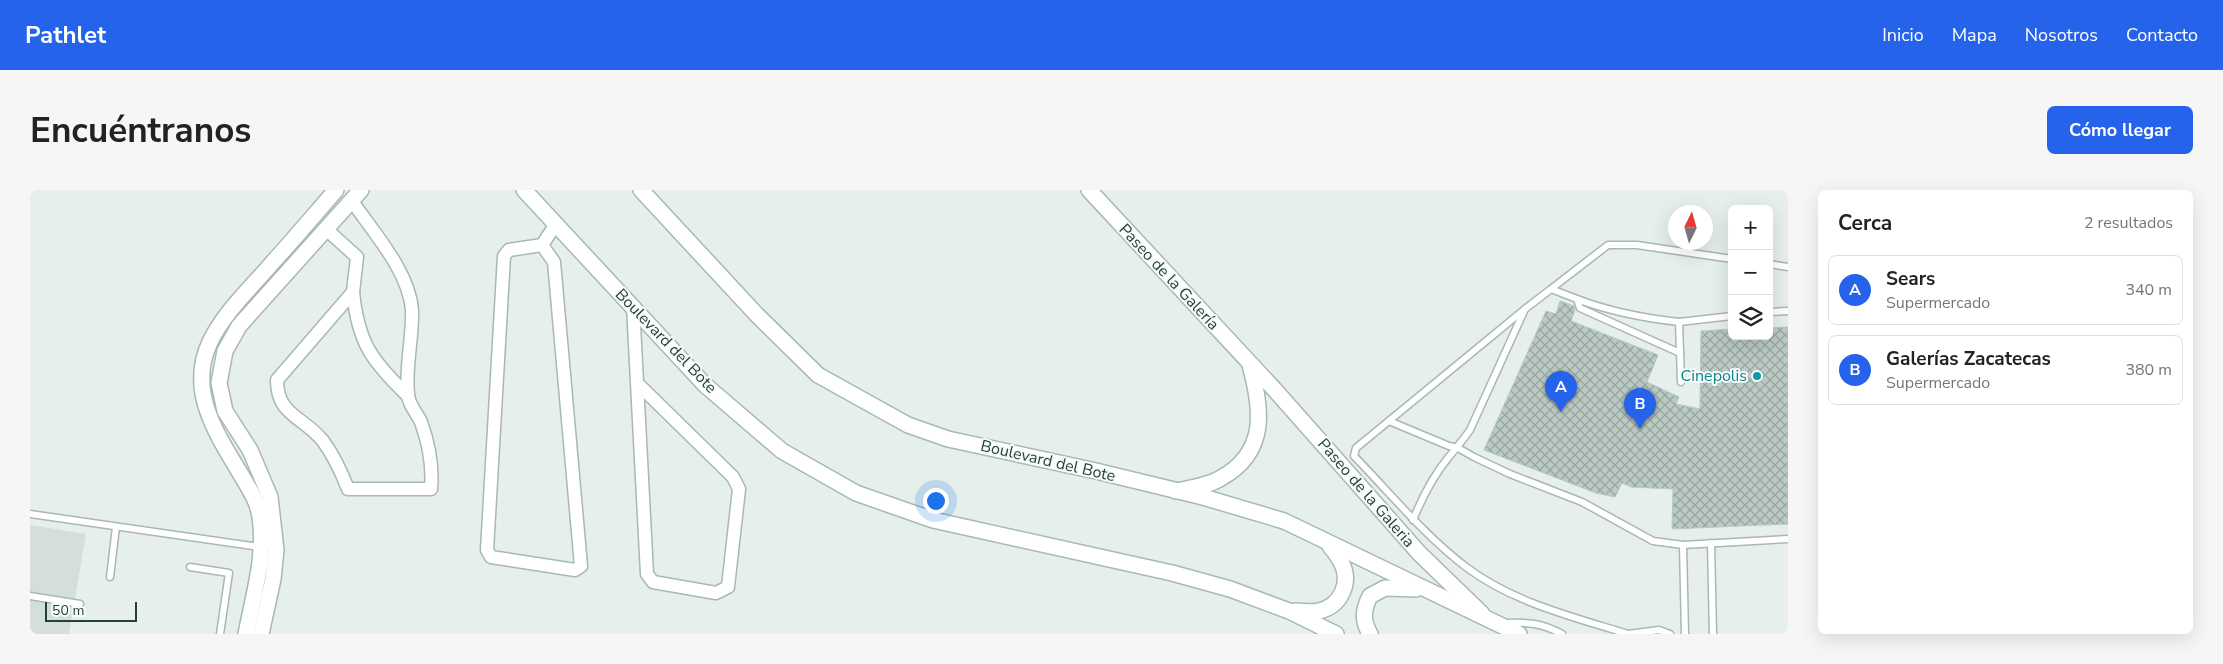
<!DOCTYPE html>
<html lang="es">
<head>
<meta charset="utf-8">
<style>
  :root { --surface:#fff; --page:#f6f6f6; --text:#222; --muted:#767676; --line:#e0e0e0; --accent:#2563eb }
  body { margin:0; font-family:"Nunito Sans",sans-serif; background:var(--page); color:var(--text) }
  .controls { position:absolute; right:15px; top:15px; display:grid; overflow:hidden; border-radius:8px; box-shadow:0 5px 20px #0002 }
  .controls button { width:45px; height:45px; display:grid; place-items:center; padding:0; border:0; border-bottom:1px solid var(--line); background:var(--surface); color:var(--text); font:25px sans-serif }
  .compass { position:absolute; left:1638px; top:15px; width:45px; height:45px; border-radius:50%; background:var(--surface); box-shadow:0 5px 20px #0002; rotate:5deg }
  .scale { position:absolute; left:15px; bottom:12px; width:92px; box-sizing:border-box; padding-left:5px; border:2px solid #24423a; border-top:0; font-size:14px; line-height:18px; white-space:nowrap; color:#24423a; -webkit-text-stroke:4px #f7fbf9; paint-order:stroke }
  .you { position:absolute; left:905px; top:310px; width:18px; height:18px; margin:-12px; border:4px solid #fff; border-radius:50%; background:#1a73e8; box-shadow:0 0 0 8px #1a73e833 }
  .badge { display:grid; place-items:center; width:32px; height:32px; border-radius:50%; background:var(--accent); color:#fff; font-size:16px; font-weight:700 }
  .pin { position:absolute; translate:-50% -41px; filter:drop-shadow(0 1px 2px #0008) }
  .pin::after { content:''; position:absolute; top:26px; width:18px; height:15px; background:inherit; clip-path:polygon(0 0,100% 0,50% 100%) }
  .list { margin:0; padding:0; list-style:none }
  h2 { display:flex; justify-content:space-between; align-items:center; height:65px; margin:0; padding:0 20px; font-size:21px }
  h2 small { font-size:16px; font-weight:400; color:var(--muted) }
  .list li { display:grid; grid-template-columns:32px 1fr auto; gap:15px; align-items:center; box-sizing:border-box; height:70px; margin:0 10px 10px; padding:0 10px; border:1px solid var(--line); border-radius:8px }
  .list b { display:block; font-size:19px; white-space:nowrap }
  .list p { margin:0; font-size:16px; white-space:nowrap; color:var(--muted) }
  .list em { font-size:16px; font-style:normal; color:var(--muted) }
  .icon { flex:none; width:28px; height:28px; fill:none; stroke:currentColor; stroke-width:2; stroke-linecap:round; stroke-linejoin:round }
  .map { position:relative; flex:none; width:1758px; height:444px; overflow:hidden; border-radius:8px }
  header { display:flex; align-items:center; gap:30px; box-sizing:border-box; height:70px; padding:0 25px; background:var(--accent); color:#fff }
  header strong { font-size:24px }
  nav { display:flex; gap:28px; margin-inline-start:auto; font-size:18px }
  .intro { display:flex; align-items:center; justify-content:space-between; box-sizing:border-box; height:120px; padding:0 30px }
  h1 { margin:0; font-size:35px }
  .button { padding:12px 22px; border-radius:8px; background:var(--accent); color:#fff; font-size:18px; font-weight:700 }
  main { display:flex; gap:30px; padding:0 30px }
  aside { flex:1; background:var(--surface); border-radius:8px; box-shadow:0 5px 20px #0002 }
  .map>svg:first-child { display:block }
  .built { fill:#d4dfda }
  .building { fill:url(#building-cross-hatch); stroke:#b8c9c2 }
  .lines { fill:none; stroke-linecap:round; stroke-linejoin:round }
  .service-casing { stroke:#a8b8b2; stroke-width:9 }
  .minor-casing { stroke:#a8b8b2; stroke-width:15 }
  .tertiary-casing { stroke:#a8b8b2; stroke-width:18 }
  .secondary-casing { stroke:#a4bbb3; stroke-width:18 }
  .service { stroke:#fff; stroke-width:6 }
  .minor { stroke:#fff; stroke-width:12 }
  .tertiary { stroke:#fff; stroke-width:15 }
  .secondary { stroke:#fff; stroke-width:15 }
  .culture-dot { fill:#0f9aa8; stroke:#f7fbf9; stroke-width:2 }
  .labels { text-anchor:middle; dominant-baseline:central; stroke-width:4; stroke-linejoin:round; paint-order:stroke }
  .street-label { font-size:16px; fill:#24423a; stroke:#f7fbf9 }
  .culture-label { font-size:16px; fill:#0d838f; stroke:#f7fbf9; text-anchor:end }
</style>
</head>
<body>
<header>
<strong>Pathlet</strong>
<nav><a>Inicio</a><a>Mapa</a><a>Nosotros</a><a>Contacto</a></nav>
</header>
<div class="intro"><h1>Encuéntranos</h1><a class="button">Cómo llegar</a></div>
<main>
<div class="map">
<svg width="1758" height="444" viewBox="0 0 1758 444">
  <defs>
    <pattern id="building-cross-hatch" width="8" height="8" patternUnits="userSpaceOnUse" patternTransform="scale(1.25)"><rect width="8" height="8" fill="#bbcac4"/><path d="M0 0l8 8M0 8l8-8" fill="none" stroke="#98a6a0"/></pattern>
  </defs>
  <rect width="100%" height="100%" fill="#e6efeb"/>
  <path class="built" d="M 0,335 L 56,344 L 39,444 L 0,444 Z"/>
  <path class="building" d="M 1530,111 L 1544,116 L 1545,120 L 1541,131 L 1628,165 L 1617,192 L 1649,207 L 1646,214 L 1670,219 L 1671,141 L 1702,139 L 1702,146 L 1739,146 L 1739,138 L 1758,137 L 1758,334 L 1642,339 L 1643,299 L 1601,297 L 1592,293 L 1585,307 L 1566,303 L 1454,260 L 1516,121 L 1526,124 Z"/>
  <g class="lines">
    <g class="service-casing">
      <g id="service">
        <path d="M 1739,74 L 1758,77"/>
        <path d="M 1521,99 L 1578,55 L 1607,55 L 1702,69"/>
        <path d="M 1547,109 C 1581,122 1613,128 1649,132"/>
        <path d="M 1495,119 L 1326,258 L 1324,266 C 1361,304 1394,345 1436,377 C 1482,412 1543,427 1598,444"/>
        <path d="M 1739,122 L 1758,121"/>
        <path d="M 1651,192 L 1649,132 L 1702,126"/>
        <path d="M 1359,231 L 1419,256 L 1428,258 L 1444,267 L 1480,284 L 1552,312 L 1623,351 L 1653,355 L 1758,349"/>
        <path d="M 0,324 L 230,357"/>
        <path d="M 1383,330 C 1392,308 1403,286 1418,268 C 1426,258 1433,250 1440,240 L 1495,119 L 1521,99 L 1547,109 L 1550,118 L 1650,163"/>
        <path d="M 1681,353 L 1683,444"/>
        <path d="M 1653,355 L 1655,444"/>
        <path d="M 160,377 L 199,383 L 190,444"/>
        <path d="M 80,387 L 86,337"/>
        <path d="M 0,406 L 50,414"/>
        <path d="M 1476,433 C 1499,432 1511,433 1532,444"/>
        <path d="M 1598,444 L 1629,440 L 1640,444"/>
      </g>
    </g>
    <g class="minor-casing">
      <g id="minor">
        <path d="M 296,39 L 327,67 L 323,102 L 247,190 C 247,226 273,226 293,251 C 304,266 311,281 318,299 L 401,299 C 403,276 399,254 391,232 C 387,223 378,214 378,204 C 375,177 383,148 382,120 C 379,81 343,42 322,11"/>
        <path d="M 512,55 L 524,72 L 551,376 L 545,380 L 461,367 L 457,360 L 474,66 L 479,60 L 512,55 L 526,34"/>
        <path d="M 323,102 C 328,153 342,171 378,206"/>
        <path d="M 603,116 L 617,384 L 623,392 L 686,403 L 698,397 L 709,299 L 703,287 L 607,193"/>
      </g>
    </g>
    <g class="tertiary-casing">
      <g id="tertiary">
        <path d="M 1059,0 L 1244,199 L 1389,363 L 1452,424"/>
        <path d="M 1146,301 C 1161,298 1178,296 1191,288 C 1238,262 1232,219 1220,175"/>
        <path d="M 216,444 C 223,407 236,365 230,327 C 228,311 218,297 210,283 C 186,243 157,200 180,152 C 195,121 221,98 243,72 C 265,48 285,24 306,0"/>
        <path d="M 231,444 L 243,389 L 246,360 L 240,307 L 220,260 L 195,221 L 189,193 L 195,161 L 209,136 L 331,0"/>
      </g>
    </g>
    <g class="secondary-casing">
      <g id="secondary">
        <path d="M 494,0 L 675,195 L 752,261 L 826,303 L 903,330 L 1142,383 L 1200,399 L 1259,421 L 1306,444"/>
        <path d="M 611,0 L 726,124 L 788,185 L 878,235 L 918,249 L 1066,281 L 1173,307 L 1254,331 L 1489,444"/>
        <path d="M 1265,421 C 1273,421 1282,423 1289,421 C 1311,416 1322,392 1311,372 C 1308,366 1304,361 1300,356"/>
        <path d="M 1340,444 C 1332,430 1333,420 1340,406 L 1355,398 L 1386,399"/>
      </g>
    </g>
    <use href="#service" class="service"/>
    <use href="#minor" class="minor"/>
    <use href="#tertiary" class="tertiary"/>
    <use href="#secondary" class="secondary"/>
  </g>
  <circle class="culture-dot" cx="1727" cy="186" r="5"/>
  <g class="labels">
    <g class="street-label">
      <text transform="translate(1139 87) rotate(47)">Paseo de la Galería</text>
      <text transform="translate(636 151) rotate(46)">Boulevard del Bote</text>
      <text transform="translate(1018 271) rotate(13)">Boulevard del Bote</text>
      <text transform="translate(1336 303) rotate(49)">Paseo de la Galeria</text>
    </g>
    <g class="culture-label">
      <text x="1717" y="186">Cinepolis</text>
    </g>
  </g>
</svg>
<div class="controls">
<button>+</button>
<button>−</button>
<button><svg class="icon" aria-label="layers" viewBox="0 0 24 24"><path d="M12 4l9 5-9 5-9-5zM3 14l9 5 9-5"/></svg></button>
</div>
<svg class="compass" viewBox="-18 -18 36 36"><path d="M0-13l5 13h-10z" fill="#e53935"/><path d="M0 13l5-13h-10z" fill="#767676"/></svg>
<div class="scale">50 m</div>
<div class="you"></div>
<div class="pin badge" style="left:1531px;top:222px">A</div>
<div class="pin badge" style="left:1610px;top:239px">B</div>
</div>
<aside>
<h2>Cerca<small>2 resultados</small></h2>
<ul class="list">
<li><span class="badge">A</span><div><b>Sears</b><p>Supermercado</p></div><em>340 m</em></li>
<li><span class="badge">B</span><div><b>Galerías Zacatecas</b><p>Supermercado</p></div><em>380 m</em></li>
</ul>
</aside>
</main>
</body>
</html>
